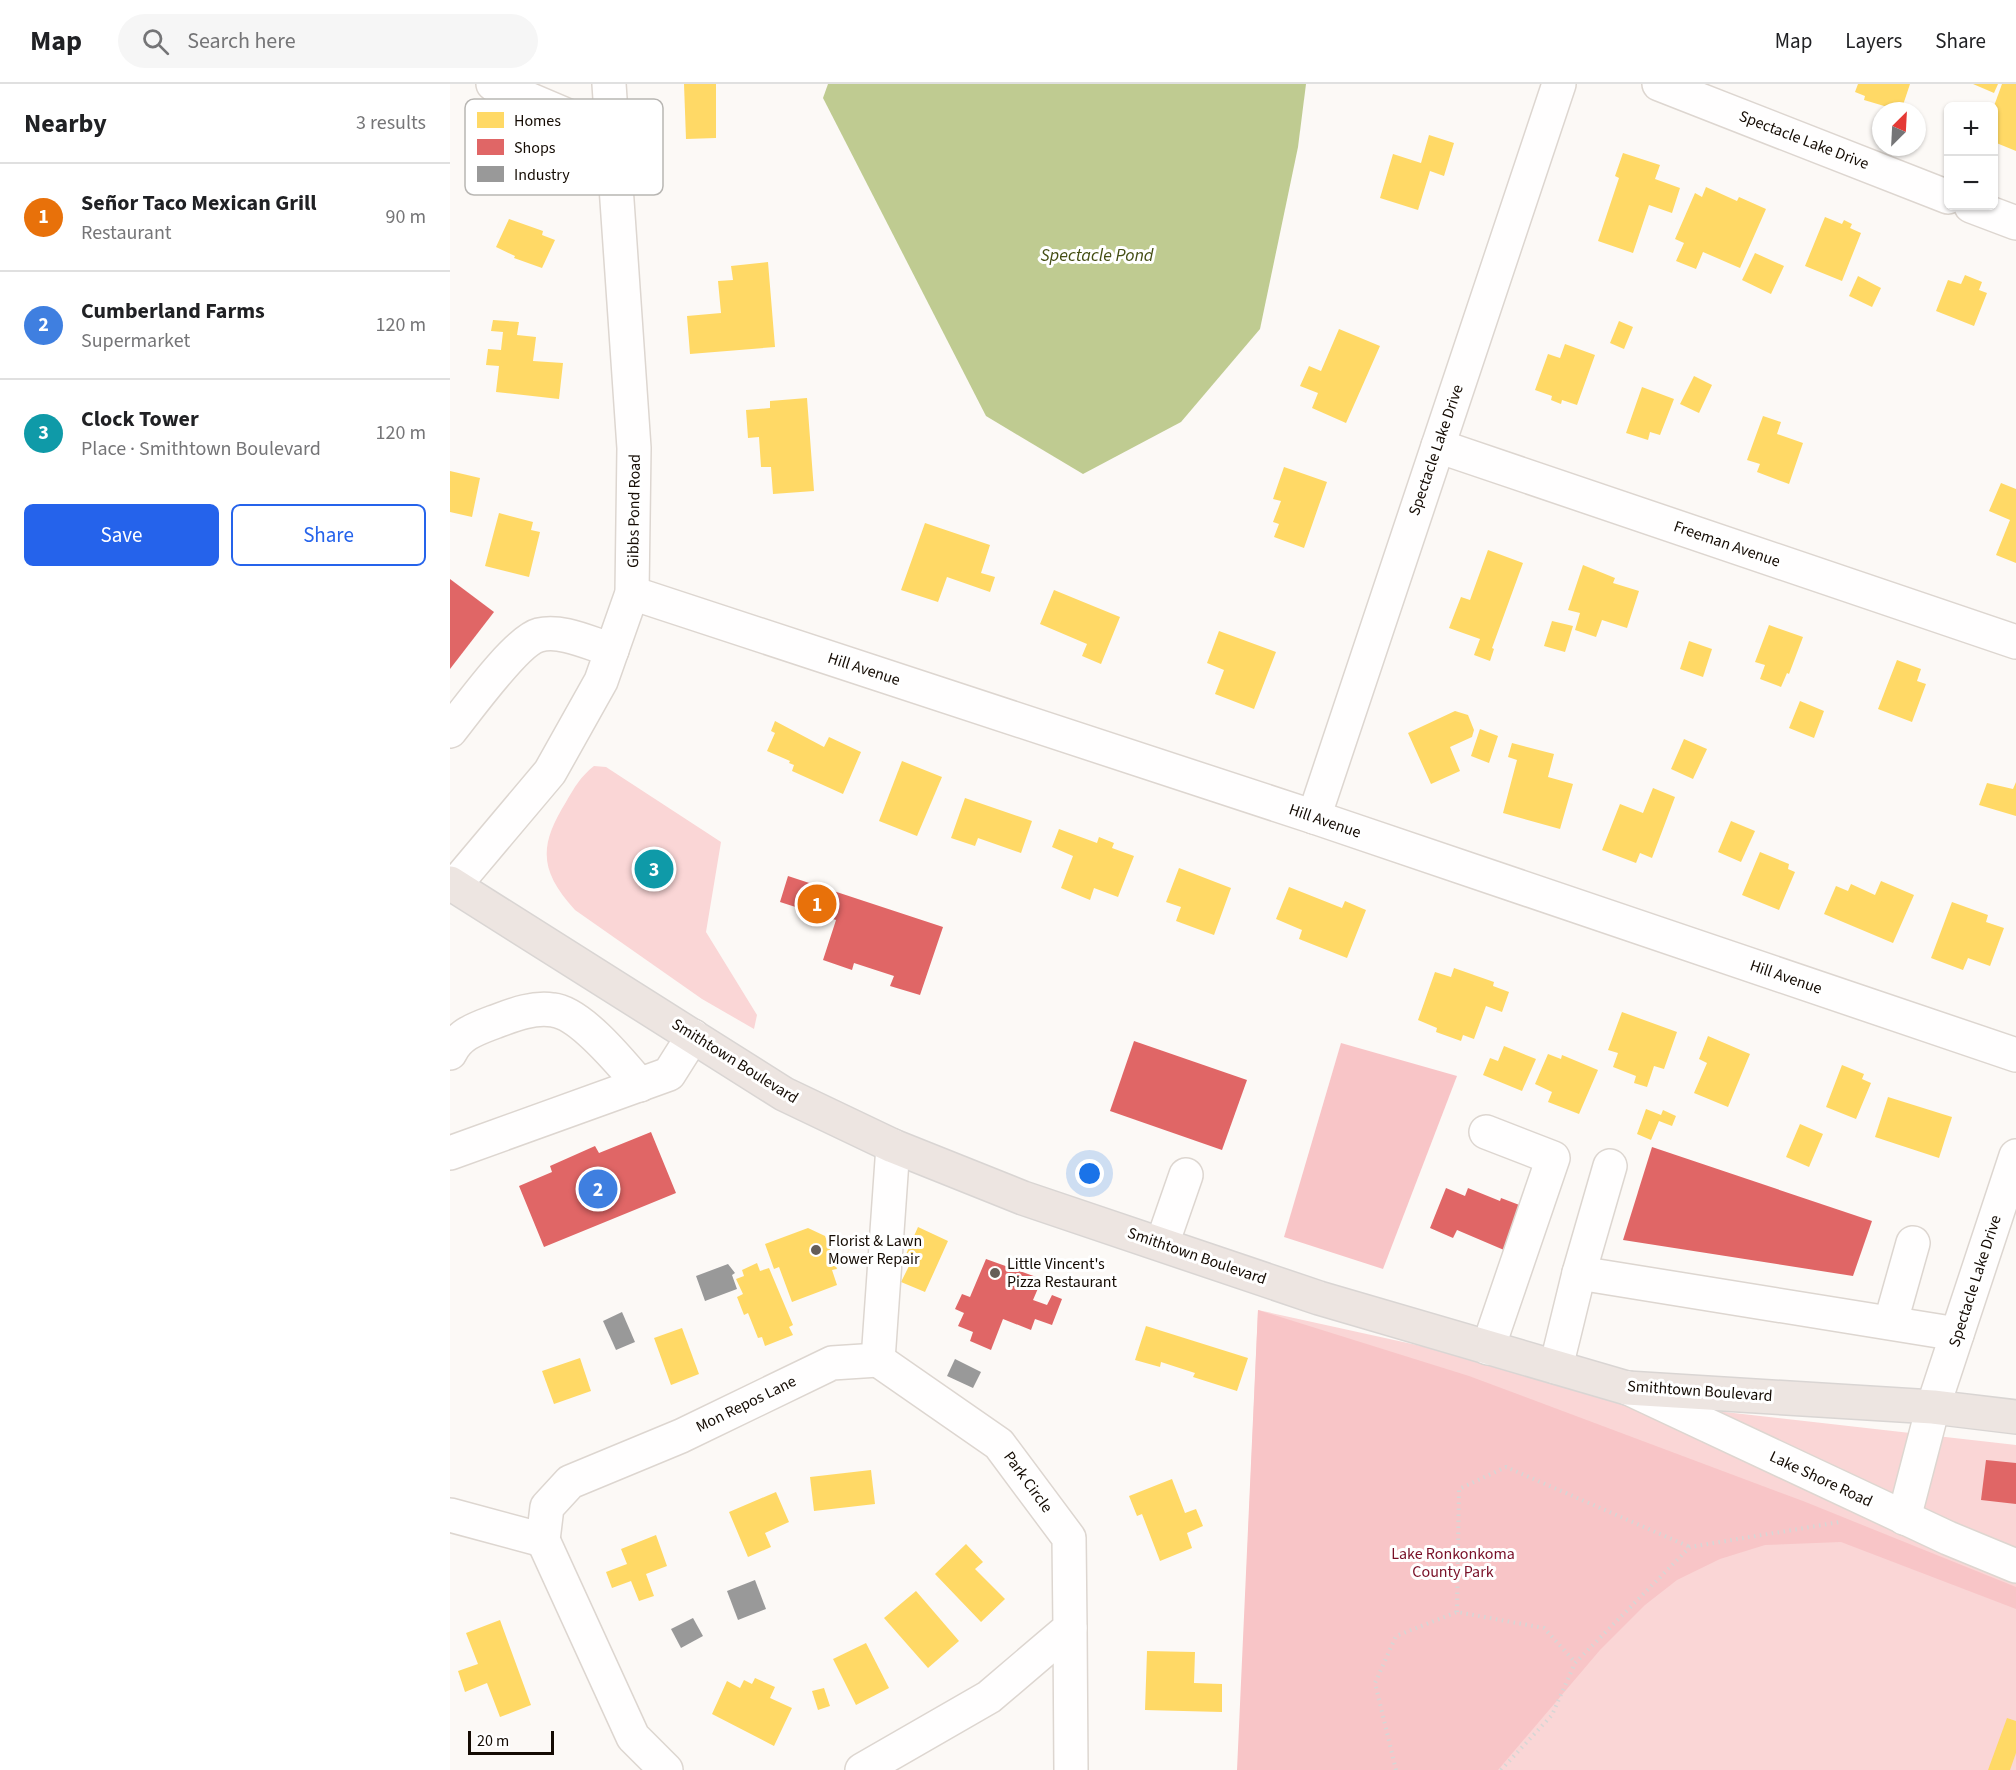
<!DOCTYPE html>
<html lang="en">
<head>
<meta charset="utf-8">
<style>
  :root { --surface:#fff; --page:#f6f6f6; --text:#202124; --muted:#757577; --line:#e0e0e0; --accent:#2563eb }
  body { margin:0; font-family:"Source Sans 3",sans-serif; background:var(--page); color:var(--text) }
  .controls { position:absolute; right:18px; top:18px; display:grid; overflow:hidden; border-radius:9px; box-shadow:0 2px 4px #0004 }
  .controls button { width:54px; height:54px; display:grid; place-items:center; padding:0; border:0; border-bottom:2px solid var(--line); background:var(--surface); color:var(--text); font:30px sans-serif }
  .compass { position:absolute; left:1422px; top:18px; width:54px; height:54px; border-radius:50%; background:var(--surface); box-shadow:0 2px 4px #0004; rotate:24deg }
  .scale { position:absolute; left:18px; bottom:15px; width:86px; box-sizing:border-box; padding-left:6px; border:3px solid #140b03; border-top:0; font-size:16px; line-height:21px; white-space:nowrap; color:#140b03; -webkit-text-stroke:4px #fff; paint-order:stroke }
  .you { position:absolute; left:640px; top:1090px; width:21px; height:21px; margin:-15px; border:4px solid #fff; border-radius:50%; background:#1a73e8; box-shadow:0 0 0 9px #1a73e833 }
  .badge { display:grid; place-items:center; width:39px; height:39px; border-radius:50%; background:var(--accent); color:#fff; font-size:20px; font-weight:700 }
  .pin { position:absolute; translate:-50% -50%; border:3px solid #fff; box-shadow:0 2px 6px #0006 }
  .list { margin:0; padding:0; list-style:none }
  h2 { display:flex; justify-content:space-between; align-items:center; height:78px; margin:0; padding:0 24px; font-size:26px }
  h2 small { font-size:20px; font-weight:400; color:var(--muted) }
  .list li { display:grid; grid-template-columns:39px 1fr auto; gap:18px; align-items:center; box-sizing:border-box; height:108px; padding:0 24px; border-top:2px solid var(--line) }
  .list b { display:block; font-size:22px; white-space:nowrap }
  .list p { margin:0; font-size:20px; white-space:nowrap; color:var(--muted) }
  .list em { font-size:20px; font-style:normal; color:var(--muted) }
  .actions { display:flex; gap:12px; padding:18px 24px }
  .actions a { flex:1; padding:14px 0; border:2px solid var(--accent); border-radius:9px; text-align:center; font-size:21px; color:var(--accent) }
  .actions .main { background:var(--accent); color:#fff }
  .icon { flex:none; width:33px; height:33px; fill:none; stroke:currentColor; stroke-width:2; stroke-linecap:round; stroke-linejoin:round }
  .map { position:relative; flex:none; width:1566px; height:1686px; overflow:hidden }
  header { display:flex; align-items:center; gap:36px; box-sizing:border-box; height:84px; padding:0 30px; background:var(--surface); border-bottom:2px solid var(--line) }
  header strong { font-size:28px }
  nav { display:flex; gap:33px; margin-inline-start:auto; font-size:21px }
  .search { width:420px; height:54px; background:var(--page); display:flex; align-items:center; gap:15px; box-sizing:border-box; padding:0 21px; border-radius:33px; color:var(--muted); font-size:22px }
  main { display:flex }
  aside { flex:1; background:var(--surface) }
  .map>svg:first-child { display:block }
  .green { fill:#fad6d6 }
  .forest { fill:#f8c5c7 }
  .water { fill:#bfcb91 }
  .homes { fill:#ffd966 }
  .shops { fill:#e06666 }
  .industry { fill:#999 }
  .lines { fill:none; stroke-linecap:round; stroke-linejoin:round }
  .minor-casing { stroke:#ddd6d0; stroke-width:36 }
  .major-casing { stroke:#d9d5d3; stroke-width:36 }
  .path { stroke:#d7d6d5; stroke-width:4; stroke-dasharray:1.5 4.5; stroke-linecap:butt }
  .minor { stroke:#fffefe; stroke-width:33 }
  .major { stroke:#ede5e1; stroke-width:33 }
  .poi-dot { fill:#655e58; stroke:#fff; stroke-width:2 }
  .labels { text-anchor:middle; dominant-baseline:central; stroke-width:6; stroke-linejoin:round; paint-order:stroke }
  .street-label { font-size:16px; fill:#140b03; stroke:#fff }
  .poi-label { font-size:16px; fill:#140b03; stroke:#fff; text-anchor:start }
  .park-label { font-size:16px; fill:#780f26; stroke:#fff }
  .water-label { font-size:18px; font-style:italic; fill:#444e13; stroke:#fff }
  .key { fill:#fff; stroke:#b8b6b3; stroke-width:1.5 }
  .key-label { font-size:16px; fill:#140b03 }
</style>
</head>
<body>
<header>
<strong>Map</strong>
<div class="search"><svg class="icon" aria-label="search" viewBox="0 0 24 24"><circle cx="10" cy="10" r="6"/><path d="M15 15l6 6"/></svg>Search here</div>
<nav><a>Map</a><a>Layers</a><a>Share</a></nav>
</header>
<main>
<aside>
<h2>Nearby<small>3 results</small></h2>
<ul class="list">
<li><span class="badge" style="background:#e8710a">1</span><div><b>Señor Taco Mexican Grill</b><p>Restaurant</p></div><em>90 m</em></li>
<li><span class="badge" style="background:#3f7fe0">2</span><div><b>Cumberland Farms</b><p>Supermarket</p></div><em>120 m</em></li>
<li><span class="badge" style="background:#0f9aa8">3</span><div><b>Clock Tower</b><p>Place · Smithtown Boulevard</p></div><em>120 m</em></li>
</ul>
<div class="actions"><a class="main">Save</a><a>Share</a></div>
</aside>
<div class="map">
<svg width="1566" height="1686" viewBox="0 0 1566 1686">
  <rect width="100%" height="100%" fill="#fcf9f6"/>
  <g class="green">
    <path d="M 144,682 L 156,683 L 271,758 L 256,848 L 307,931 L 304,945 L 252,915 L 125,826 C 90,787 88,763 116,718 C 124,704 131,692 144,682 Z"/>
    <path d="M 808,1226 L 1266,1327 L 1566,1361 L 1566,1686 L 788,1686 Z"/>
  </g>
  <g class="forest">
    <path d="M 891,959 L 1007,992 L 933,1185 L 834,1153 Z"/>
    <path d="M 808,1226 L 1019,1292 L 1353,1417 L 1566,1503 L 1566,1525 L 1391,1458 L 1315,1461 L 1270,1475 L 1227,1496 L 1195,1521 L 1150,1566 L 1048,1686 L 787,1686 Z"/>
  </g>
  <path class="water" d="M 378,0 L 856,0 L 848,63 L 810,245 L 731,338 L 633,390 L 536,332 L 373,14 Z"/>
  <g class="homes">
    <path d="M 234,0 L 266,0 L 266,54 L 236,55 Z"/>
    <path d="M 1408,0 L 1460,0 L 1451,27 L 1414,16 L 1415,12 L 1405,8 Z"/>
    <path d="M 1523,0 L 1548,0 L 1544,9 Z"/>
    <path d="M 1552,0 L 1566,0 L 1566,67 L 1544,58 L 1544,22 Z"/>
    <path d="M 979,51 L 1004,59 L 994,92 L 980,87 L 968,126 L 930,114 L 943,70 L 971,79 Z"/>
    <path d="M 1173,69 L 1210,81 L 1205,95 L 1230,104 L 1222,129 L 1199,121 L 1183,169 L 1148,157 L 1169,94 L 1165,92 Z"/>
    <path d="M 1256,103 L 1287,117 L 1289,113 L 1316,125 L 1290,184 L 1253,168 L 1246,185 L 1226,177 L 1234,159 L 1225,155 L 1245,109 L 1252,113 Z"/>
    <path d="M 1375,133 L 1392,140 L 1394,136 L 1402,140 L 1400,144 L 1411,149 L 1392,197 L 1355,182 Z"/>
    <path d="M 59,135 L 93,147 L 92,151 L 105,156 L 92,184 L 64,174 L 65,172 L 46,163 Z"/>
    <path d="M 1305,169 L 1334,182 L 1321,210 L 1292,196 Z"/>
    <path d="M 318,178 L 325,263 L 240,270 L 237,232 L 271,229 L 268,197 L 283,196 L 281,182 Z"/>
    <path d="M 1515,191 L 1532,198 L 1529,206 L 1537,209 L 1524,242 L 1486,227 L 1498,196 L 1511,200 Z"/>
    <path d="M 1408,192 L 1431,204 L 1422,223 L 1399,212 Z"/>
    <path d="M 43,236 L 69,238 L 67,251 L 86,253 L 83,277 L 113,279 L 109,315 L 46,308 L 49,282 L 36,281 L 38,265 L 51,266 L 53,248 L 41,247 Z"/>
    <path d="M 1169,237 L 1183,243 L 1174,265 L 1160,259 Z"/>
    <path d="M 889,245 L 930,262 L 896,339 L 862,324 L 868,309 L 850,302 L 859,282 L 871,287 Z"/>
    <path d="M 1115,260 L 1145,271 L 1127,321 L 1112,316 L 1111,320 L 1101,316 L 1102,312 L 1085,306 L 1098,270 L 1110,274 Z"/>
    <path d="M 1244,292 L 1262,301 L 1249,329 L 1230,320 Z"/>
    <path d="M 1192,303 L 1224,315 L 1210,351 L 1200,348 L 1198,356 L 1176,349 Z"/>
    <path d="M 357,314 L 364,407 L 323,410 L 321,383 L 311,383 L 309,353 L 298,354 L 296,326 L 320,324 L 320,317 Z"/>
    <path d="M 1313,332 L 1331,338 L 1327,350 L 1353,359 L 1339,400 L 1307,388 L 1310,380 L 1297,376 Z"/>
    <path d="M 834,383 L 877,398 L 854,464 L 824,453 L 829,440 L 823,438 L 831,417 L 823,415 Z"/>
    <path d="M 0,387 L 30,394 L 22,433 L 0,428 Z"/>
    <path d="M 1551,399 L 1566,405 L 1566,479 L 1546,471 L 1560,436 L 1539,427 Z"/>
    <path d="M 49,429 L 83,438 L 81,446 L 90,448 L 79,493 L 35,482 Z"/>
    <path d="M 475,439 L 540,461 L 531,489 L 545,493 L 540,508 L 497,493 L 488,518 L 451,506 Z"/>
    <path d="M 1038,466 L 1073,479 L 1042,564 L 1044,565 L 1040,577 L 1024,571 L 1030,555 L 999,544 L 1011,513 L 1020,516 Z"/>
    <path d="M 1133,481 L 1165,494 L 1163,499 L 1189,507 L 1177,544 L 1152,536 L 1146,553 L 1125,546 L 1130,529 L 1118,526 Z"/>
    <path d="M 604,506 L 670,533 L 651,580 L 632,572 L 637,560 L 590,540 Z"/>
    <path d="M 1102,537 L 1123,542 L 1115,568 L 1094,562 Z"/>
    <path d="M 1319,541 L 1353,553 L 1339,590 L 1337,589 L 1331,603 L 1310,595 L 1315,581 L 1305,578 Z"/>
    <path d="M 769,547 L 826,568 L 804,625 L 765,610 L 774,586 L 757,579 Z"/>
    <path d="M 1239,557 L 1262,565 L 1253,593 L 1230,585 Z"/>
    <path d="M 1447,576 L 1471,585 L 1467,597 L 1476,600 L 1462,638 L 1428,625 Z"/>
    <path d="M 1350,617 L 1374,627 L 1364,654 L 1339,644 Z"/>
    <path d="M 1005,627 L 1018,631 L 1024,646 L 1022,653 L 1000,663 L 1010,687 L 981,700 L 958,649 Z"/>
    <path d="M 325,637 L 374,663 L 379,653 L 411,668 L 393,710 L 342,687 L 344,681 L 339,679 L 340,677 L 317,667 L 325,649 L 321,647 Z"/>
    <path d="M 1030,645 L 1048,652 L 1039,679 L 1021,672 Z"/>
    <path d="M 1234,655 L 1257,665 L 1243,695 L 1221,685 Z"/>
    <path d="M 1062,659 L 1104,670 L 1098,693 L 1123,700 L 1110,745 L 1053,729 L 1067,676 L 1058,673 Z"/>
    <path d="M 452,677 L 492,693 L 467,752 L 429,737 Z"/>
    <path d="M 1566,698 L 1566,732 L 1529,721 L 1537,699 L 1563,705 Z"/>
    <path d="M 1203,704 L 1225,713 L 1202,774 L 1190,769 L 1186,779 L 1152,766 L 1170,720 L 1193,729 Z"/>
    <path d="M 515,714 L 582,737 L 571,769 L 528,754 L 525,762 L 501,754 Z"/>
    <path d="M 1281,737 L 1305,747 L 1291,778 L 1268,768 Z"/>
    <path d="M 609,745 L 647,759 L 649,753 L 664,759 L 662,764 L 684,772 L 668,813 L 644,804 L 640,816 L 611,804 L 623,772 L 602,763 Z"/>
    <path d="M 1310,768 L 1339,780 L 1338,785 L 1345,788 L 1329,826 L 1292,811 Z"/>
    <path d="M 729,784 L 781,804 L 764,851 L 726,837 L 731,823 L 716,818 Z"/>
    <path d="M 1431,797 L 1464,811 L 1443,859 L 1374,830 L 1386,802 L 1398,807 L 1401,800 L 1425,811 Z"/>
    <path d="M 839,803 L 892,824 L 895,817 L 916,826 L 897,874 L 849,855 L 852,846 L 826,835 Z"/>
    <path d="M 1502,818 L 1538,831 L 1536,838 L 1554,844 L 1540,882 L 1518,874 L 1513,886 L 1481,874 Z"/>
    <path d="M 1004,884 L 1044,898 L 1043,902 L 1059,908 L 1052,928 L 1036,922 L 1024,955 L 1013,951 L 1011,957 L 986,948 L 987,944 L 968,936 L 985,888 L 1001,893 Z"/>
    <path d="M 1172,928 L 1227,948 L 1214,985 L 1204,982 L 1197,1003 L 1184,999 L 1186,992 L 1163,983 L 1168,969 L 1158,966 Z"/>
    <path d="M 1258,952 L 1300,970 L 1278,1023 L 1244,1009 L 1257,979 L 1249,975 Z"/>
    <path d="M 1054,962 L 1086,975 L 1072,1007 L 1033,991 L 1040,974 L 1048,977 Z"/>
    <path d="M 1098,970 L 1111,975 L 1112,971 L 1148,986 L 1129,1030 L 1098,1018 L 1102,1008 L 1085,1000 Z"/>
    <path d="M 1392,981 L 1414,990 L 1412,995 L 1421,999 L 1406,1035 L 1376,1023 Z"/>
    <path d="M 1438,1013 L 1502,1033 L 1489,1074 L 1425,1053 Z"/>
    <path d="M 1196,1025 L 1211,1031 L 1213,1026 L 1226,1032 L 1222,1042 L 1209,1037 L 1201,1056 L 1187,1050 Z"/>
    <path d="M 1350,1040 L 1373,1050 L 1359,1083 L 1336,1073 Z"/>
    <path d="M 468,1143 L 498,1157 L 475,1208 L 451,1198 L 460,1180 L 453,1177 Z"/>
    <path d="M 358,1144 L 375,1152 L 387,1185 L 382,1186 L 387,1201 L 342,1218 L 329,1183 L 324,1185 L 315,1160 Z"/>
    <path d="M 307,1179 L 310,1187 L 319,1184 L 343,1241 L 339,1243 L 343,1251 L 315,1262 L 312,1253 L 308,1254 L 298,1229 L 294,1231 L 287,1213 L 293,1210 L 286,1195 L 294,1192 L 292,1186 Z"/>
    <path d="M 696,1242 L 798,1274 L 787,1307 L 743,1293 L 745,1289 L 711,1278 L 710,1283 L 685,1276 Z"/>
    <path d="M 232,1244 L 249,1290 L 221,1301 L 204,1254 Z"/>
    <path d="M 130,1274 L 141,1307 L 104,1320 L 92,1287 Z"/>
    <path d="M 421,1386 L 425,1420 L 364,1427 L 360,1393 Z"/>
    <path d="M 722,1395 L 735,1429 L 746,1425 L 753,1442 L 737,1449 L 742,1464 L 710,1477 L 692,1430 L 687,1432 L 679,1412 Z"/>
    <path d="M 326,1408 L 339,1438 L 315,1449 L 321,1463 L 298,1473 L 279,1428 Z"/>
    <path d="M 206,1451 L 217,1482 L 196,1490 L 204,1512 L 189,1517 L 181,1497 L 162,1504 L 156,1488 L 177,1480 L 171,1465 Z"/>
    <path d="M 516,1460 L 533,1478 L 525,1485 L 555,1515 L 531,1538 L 485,1490 Z"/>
    <path d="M 466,1507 L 509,1557 L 478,1584 L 434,1534 Z"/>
    <path d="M 50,1536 L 81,1621 L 50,1633 L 37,1599 L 15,1608 L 8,1587 L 28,1580 L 16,1549 Z"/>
    <path d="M 416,1559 L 439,1604 L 406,1621 L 383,1575 Z"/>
    <path d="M 697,1567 L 745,1568 L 744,1599 L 772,1600 L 772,1628 L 695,1626 Z"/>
    <path d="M 305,1594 L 325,1603 L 320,1614 L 342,1624 L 324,1662 L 262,1630 L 277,1597 L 290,1604 L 294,1596 L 302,1600 Z"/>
    <path d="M 374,1604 L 380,1622 L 368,1626 L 362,1607 Z"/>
    <path d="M 1557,1634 L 1566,1637 L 1566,1669 L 1560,1686 L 1538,1686 Z"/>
  </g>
  <g class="shops">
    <path d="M 0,495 L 44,528 L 0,585 Z"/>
    <path d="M 338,792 L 493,843 L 470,911 L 440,902 L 444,892 L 404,879 L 402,886 L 373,876 L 386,836 L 330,818 Z"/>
    <path d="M 684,957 L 797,996 L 772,1066 L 660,1027 Z"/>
    <path d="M 201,1048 L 226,1109 L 94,1163 L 69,1102 L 102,1088 L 100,1082 L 145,1062 L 149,1069 Z"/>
    <path d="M 1202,1063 L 1422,1137 L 1403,1192 L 1173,1156 Z"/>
    <path d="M 996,1104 L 1015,1112 L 1018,1104 L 1050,1117 L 1051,1114 L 1072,1122 L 1054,1166 L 1007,1146 L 1003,1154 L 980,1144 Z"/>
    <path d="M 536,1175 L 592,1195 L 583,1216 L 597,1221 L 602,1211 L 612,1215 L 602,1241 L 585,1235 L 581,1246 L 553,1235 L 541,1266 L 520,1257 L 523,1248 L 508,1242 L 514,1229 L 505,1225 L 512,1210 L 520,1213 Z"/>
    <path d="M 1536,1376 L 1566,1379 L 1566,1420 L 1531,1416 Z"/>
  </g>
  <g class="industry">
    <path d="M 278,1180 L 285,1189 L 282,1191 L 287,1205 L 255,1217 L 246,1192 Z"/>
    <path d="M 172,1228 L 185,1258 L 166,1266 L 153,1237 Z"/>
    <path d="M 505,1275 L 531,1288 L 523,1304 L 497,1292 Z"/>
    <path d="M 305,1496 L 316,1525 L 288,1536 L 277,1507 Z"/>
    <path d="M 243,1534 L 253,1552 L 231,1564 L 221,1545 Z"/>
  </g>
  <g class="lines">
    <g class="minor-casing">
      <g id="minor">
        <path d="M 43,0 L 163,51"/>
        <path d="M 1209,0 L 1498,113"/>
        <path d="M 1521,122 L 1566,139"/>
        <path d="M 988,362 L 1566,558"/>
        <path d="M 182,509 L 864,733 L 1566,971"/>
        <path d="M 0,647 C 17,626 66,557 89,551 C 112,545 141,560 162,566"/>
        <path d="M 864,733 L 1109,0"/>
        <path d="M 4,802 L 100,688 L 151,597 L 182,509 L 184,364 L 159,0"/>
        <path d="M 0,969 C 9,950 26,945 44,938 C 63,931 82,923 103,926 C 131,929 172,980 190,1001"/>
        <path d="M 1036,1048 L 1103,1074 L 1038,1264"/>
        <path d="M 0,1069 L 219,990 L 243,952"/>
        <path d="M 712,1160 L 736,1091"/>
        <path d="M 1129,1189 L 1160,1082"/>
        <path d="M 1441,1237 L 1463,1159"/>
        <path d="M 428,1276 L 443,1062"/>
        <path d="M 1106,1283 L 1129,1189 L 1507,1250"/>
        <path d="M 1178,1304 L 1498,1454 L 1566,1482"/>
        <path d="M 0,1431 L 93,1456"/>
        <path d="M 1454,1434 L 1483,1323 L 1566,1072"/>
        <path d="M 93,1456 L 97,1423 L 120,1398 L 231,1352 L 382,1279 L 428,1276"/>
        <path d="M 93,1456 L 183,1653 L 216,1686"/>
        <path d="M 620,1544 L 621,1686"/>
        <path d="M 412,1686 L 539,1613 L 620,1544 L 619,1454 L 549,1360 L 428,1276"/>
      </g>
    </g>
    <g class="major-casing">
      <path id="major" d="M 0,799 L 334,1010 L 443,1062 L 573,1114 L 869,1214 L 1177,1304 L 1483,1323 L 1566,1333"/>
    </g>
    <g class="path">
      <path d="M 1007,1528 L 1009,1405 L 1056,1383 L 1240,1463"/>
      <path d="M 946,1686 L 925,1599 L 946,1552 L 1007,1528 L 1094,1544 L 1125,1578"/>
      <path d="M 1051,1686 L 1102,1631 L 1125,1579 L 1240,1463 L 1390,1438"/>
    </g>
    <use href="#minor" class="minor"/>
    <use href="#major" class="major"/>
  </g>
  <g class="poi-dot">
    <circle cx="366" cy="1166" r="6"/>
    <circle cx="545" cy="1189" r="6"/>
  </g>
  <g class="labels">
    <g class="street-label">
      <text transform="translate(1354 56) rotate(21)">Spectacle Lake Drive</text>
      <text transform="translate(986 366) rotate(-71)">Spectacle Lake Drive</text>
      <text transform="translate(184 427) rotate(-89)">Gibbs Pond Road</text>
      <text transform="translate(1277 460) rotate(19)">Freeman Avenue</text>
      <text transform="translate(414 585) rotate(18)">Hill Avenue</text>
      <text transform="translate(875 737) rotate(19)">Hill Avenue</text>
      <text transform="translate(1336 893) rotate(19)">Hill Avenue</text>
      <text transform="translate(285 977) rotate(32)">Smithtown Boulevard</text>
      <text transform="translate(747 1172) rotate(19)">Smithtown Boulevard</text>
      <text transform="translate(1525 1197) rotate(-72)">Spectacle Lake Drive</text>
      <text transform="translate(1250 1307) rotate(4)">Smithtown Boulevard</text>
      <text transform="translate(296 1320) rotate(-26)">Mon Repos Lane</text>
      <text transform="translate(1371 1395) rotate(25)">Lake Shore Road</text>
      <text transform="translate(578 1398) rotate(54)">Park Circle</text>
    </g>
    <g class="poi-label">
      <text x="378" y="1157">Florist &amp; Lawn<tspan x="378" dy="18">Mower Repair</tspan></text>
      <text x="557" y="1180">Little Vincent's<tspan x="557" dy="18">Pizza Restaurant</tspan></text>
    </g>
    <g class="park-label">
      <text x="1003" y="1470">Lake Ronkonkoma<tspan x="1003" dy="18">County Park</tspan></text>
    </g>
    <g class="water-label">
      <text x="647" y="171">Spectacle Pond</text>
    </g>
  </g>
  <rect x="15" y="15" width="198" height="96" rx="9" class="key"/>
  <rect x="27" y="28" width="27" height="16" fill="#ffd966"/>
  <rect x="27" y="55" width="27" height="16" fill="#e06666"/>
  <rect x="27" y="82" width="27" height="16" fill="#999"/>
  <g class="key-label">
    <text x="64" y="42">Homes</text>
    <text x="64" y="69">Shops</text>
    <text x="64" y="96">Industry</text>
  </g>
</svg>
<div class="controls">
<button>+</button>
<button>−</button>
</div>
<svg class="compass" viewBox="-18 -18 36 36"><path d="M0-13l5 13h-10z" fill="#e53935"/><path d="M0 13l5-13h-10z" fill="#757577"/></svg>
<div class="scale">20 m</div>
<div class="you"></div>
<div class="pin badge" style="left:367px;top:820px;background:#e8710a">1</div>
<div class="pin badge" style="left:148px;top:1105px;background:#3f7fe0">2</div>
<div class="pin badge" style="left:204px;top:785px;background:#0f9aa8">3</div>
</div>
</main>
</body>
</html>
